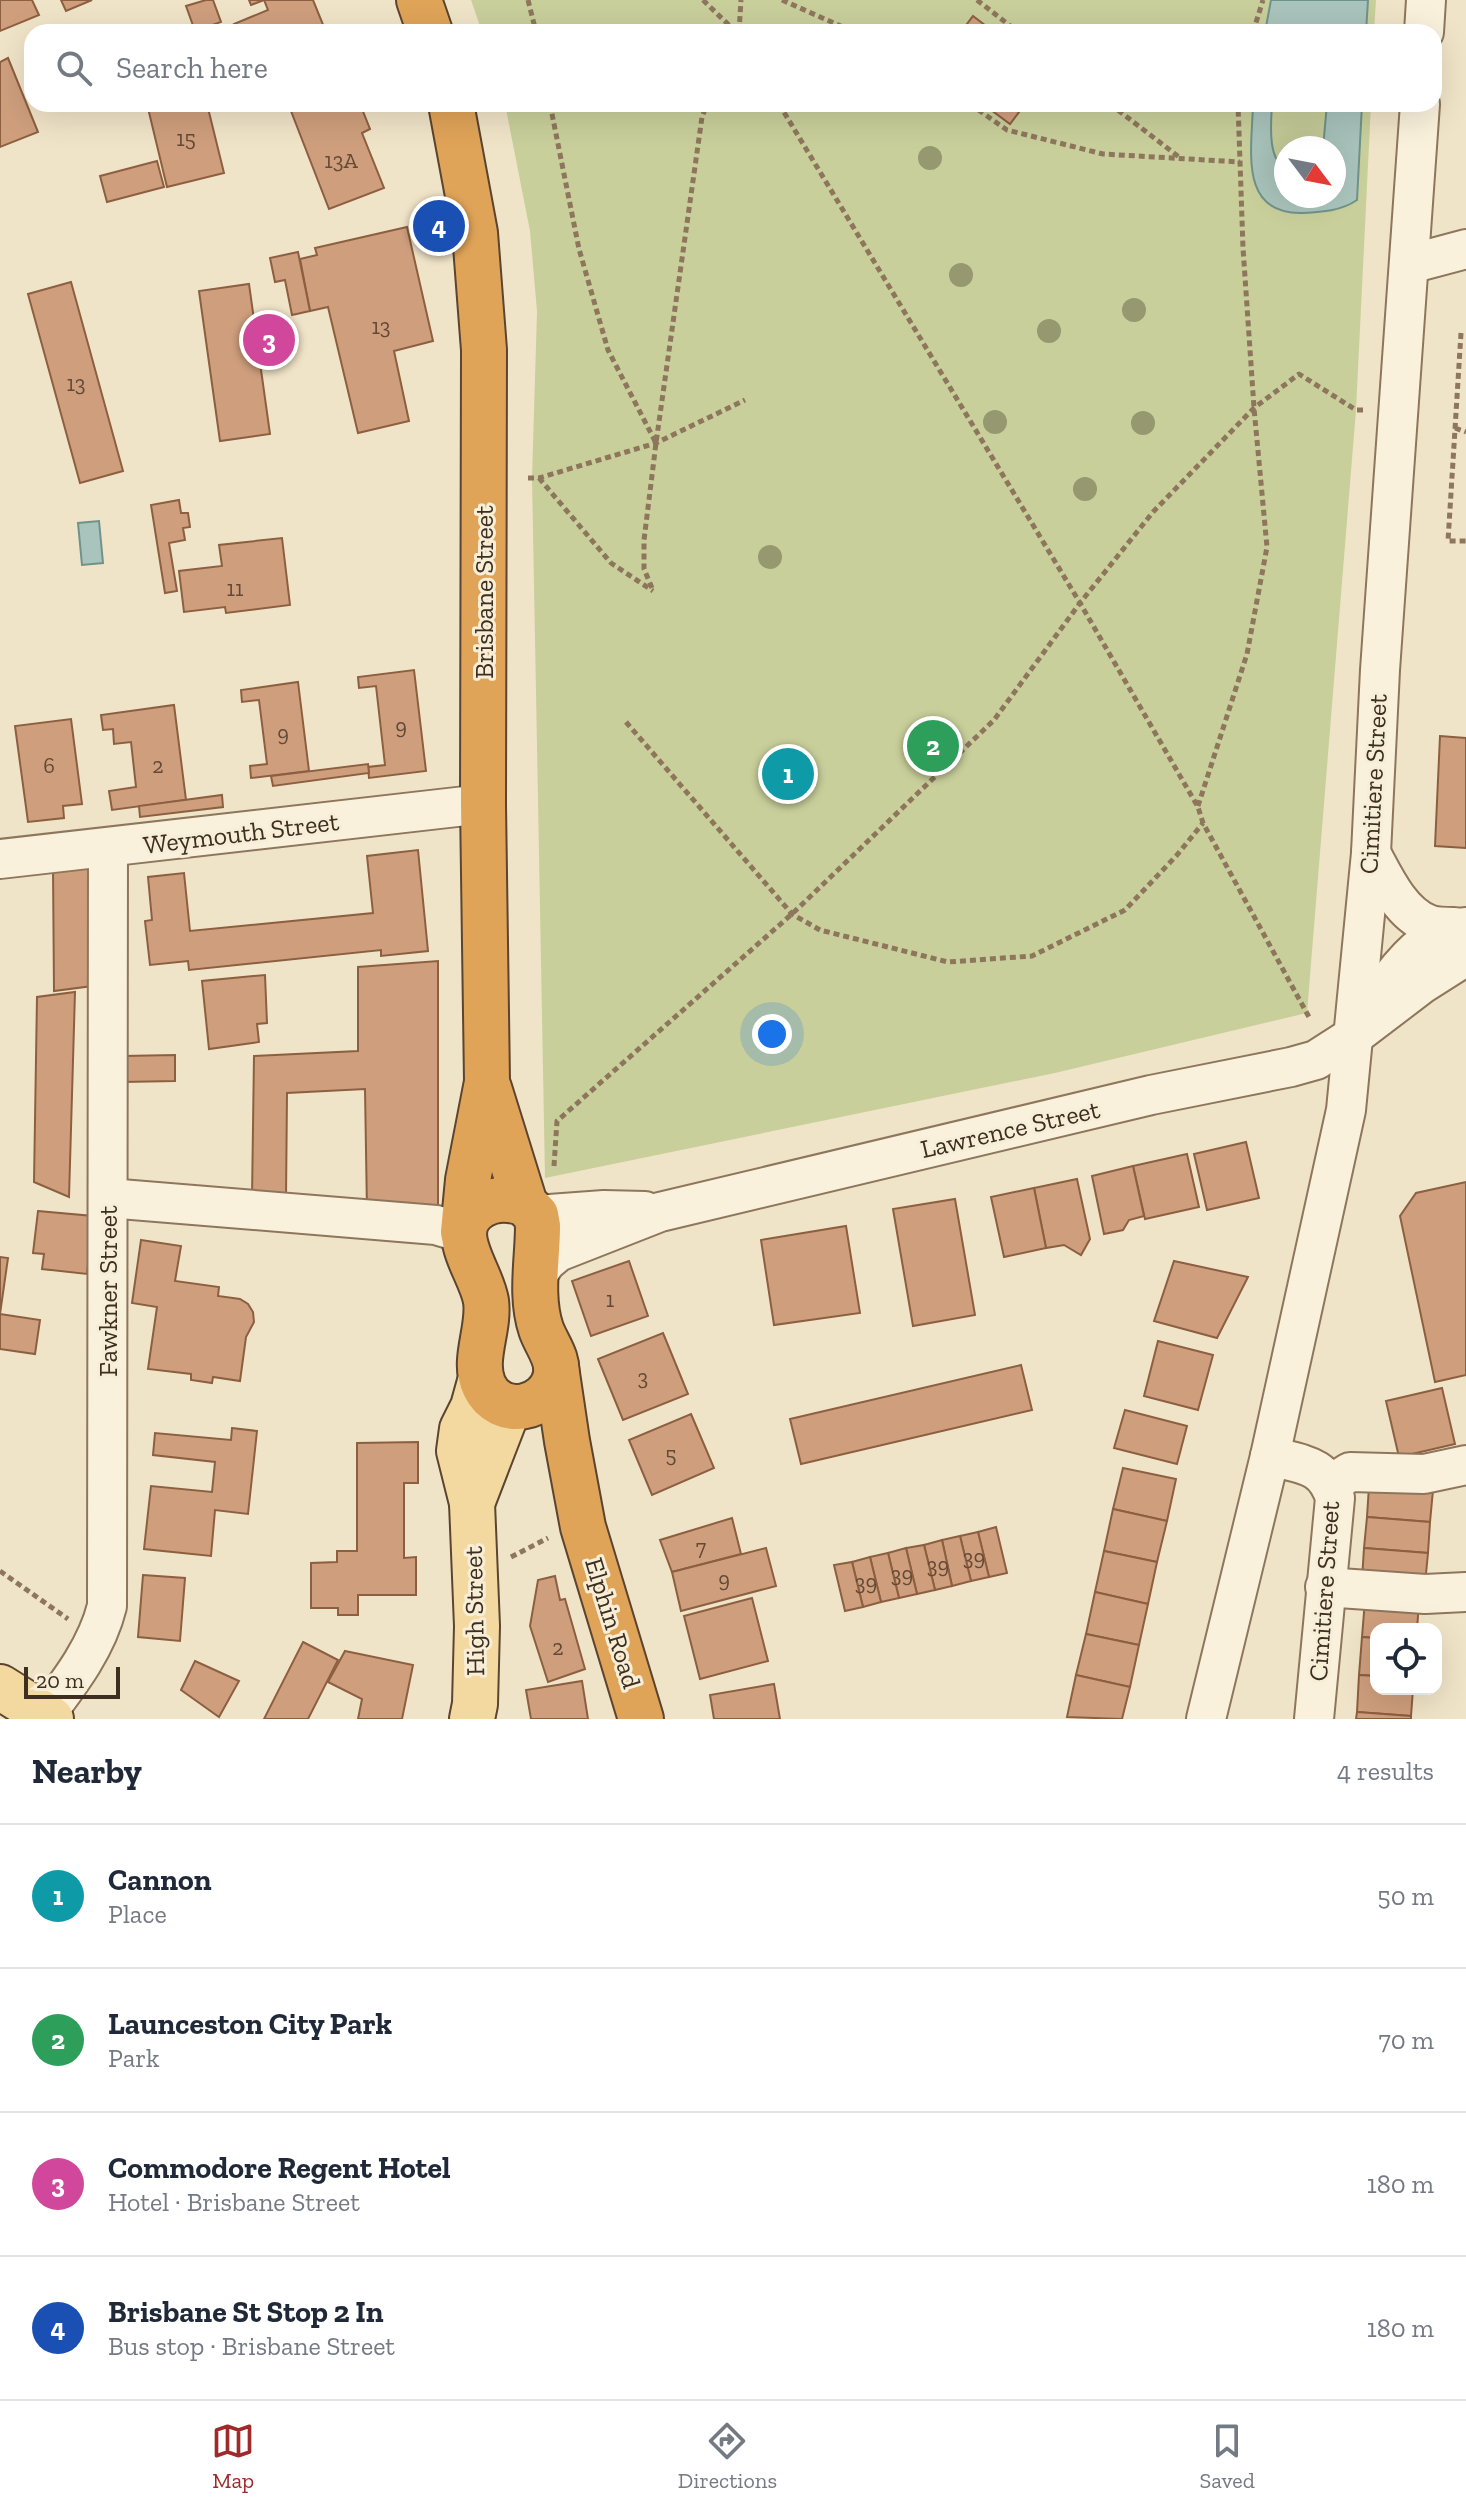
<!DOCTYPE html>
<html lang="en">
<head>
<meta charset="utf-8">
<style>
  :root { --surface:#fff; --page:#f6f6f7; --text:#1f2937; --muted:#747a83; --line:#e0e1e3; --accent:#9e2a2b }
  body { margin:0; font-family:"Zilla Slab",serif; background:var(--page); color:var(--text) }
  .controls { position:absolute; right:24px; bottom:24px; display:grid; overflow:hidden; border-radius:16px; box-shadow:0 8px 32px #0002 }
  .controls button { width:72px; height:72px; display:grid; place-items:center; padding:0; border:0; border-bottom:2px solid var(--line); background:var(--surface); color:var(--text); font:40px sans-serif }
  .compass { position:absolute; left:1274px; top:136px; width:72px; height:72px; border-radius:50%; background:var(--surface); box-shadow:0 8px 32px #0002; rotate:122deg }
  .scale { position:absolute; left:24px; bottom:20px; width:96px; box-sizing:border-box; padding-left:8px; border:4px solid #3d2e20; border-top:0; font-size:22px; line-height:28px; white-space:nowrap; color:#3d2e20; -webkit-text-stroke:6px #f7eed8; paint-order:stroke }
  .you { position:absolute; left:772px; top:1034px; width:28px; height:28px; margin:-20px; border:6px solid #fff; border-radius:50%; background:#1a73e8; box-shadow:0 0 0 12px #1a73e833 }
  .badge { display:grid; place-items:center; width:52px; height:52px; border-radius:50%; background:var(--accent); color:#fff; font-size:26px; font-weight:700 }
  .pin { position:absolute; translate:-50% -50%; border:4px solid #fff; box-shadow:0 2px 8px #0006 }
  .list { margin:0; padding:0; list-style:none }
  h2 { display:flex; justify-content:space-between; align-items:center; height:104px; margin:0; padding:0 32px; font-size:34px }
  h2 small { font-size:26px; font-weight:400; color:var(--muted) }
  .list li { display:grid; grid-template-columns:52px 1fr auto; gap:24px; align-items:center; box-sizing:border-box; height:144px; padding:0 32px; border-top:2px solid var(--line) }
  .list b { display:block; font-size:30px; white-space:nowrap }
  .list p { margin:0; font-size:26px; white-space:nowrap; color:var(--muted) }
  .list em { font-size:26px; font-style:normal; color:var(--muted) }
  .icon { flex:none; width:44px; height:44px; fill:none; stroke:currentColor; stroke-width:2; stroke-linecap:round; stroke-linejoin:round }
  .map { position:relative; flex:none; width:1466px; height:1719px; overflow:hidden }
  .search { position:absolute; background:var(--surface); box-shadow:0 8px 32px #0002; left:24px; right:24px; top:24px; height:88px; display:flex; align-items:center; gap:20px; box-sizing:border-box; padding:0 28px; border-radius:24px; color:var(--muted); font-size:30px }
  .sheet { height:680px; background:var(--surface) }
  nav { display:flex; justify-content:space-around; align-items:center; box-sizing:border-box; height:112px; border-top:2px solid var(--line); background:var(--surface); font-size:22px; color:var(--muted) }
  nav a { display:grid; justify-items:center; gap:4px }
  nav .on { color:var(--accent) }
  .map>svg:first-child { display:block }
  .green { fill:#c9cf9b; fill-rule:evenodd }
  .water { fill:#a9c4bc; stroke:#6f938a; stroke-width:2 }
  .building { fill:#cf9f7d; stroke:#8d5f41; stroke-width:2 }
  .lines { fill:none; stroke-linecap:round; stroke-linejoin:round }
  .minor-casing { stroke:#8d765c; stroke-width:42 }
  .major-casing { stroke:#5b4430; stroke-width:48 }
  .highway-casing { stroke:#5b4430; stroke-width:48 }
  .path { stroke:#8d765c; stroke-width:5; stroke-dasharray:6 4; stroke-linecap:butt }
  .minor { stroke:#faf1dc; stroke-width:38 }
  .major { stroke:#f3d9a0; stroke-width:44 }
  .highway { stroke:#e0a458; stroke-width:44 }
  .tree { fill:#96986f }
  .labels { text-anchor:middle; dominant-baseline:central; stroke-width:6; stroke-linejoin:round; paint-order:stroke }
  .number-label { font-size:22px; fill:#624a37 }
  .street-label { font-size:26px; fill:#3d2e20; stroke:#f7eed8 }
</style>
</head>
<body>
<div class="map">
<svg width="1466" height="1719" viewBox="0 0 1466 1719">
  <rect width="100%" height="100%" fill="#f0e4c8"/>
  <g class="green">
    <path d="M 471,0 L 1376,0 L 1374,32 L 482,32 Z"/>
    <path d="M 505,104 L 1371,104 L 1356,410 L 1307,1013 L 1055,1073 L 545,1178 L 532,478 L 537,311 L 530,231 ZM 1286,148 L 1334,148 L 1334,196 L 1286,196 Z"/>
  </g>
  <g class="water">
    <path d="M 1271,0 L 1368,0 L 1366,32 L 1265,32 Z"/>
    <path d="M 1253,104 L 1272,104 C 1271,123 1267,159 1286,169 L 1286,196 L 1334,196 L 1334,148 L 1323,148 L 1327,104 L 1362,104 L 1357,200 C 1341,211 1322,212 1303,213 C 1238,215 1252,149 1253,104 Z"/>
    <path d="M 99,521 L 103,563 L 82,565 L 78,523 Z"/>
  </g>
  <g class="building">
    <path d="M 0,0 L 32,0 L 39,15 L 0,31 Z"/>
    <path d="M 61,0 L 92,0 L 66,11 Z"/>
    <path d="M 206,0 L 213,0 L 221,22 L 195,31 L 186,6 Z"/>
    <path d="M 249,0 L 313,0 L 326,32 L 238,32 L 234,24 L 268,10 L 264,0 L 251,5 Z"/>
    <path d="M 973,16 L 994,32 L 961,32 Z"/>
    <path d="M 8,58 L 38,132 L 0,147 L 0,62 Z"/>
    <path d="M 147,104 L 207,104 L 224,173 L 167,187 Z"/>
    <path d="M 307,104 L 360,104 L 370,129 L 362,133 L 384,188 L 329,209 L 291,111 Z"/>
    <path d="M 983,104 L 1025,104 L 1010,124 Z"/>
    <path d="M 157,161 L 164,187 L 107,202 L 100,176 Z"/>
    <path d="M 407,227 L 433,341 L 394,351 L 409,421 L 358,433 L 328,307 L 310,311 L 300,259 L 317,255 L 315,248 Z"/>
    <path d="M 298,252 L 310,311 L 292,315 L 285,280 L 275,282 L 270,258 Z"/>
    <path d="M 71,282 L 123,471 L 80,483 L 28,294 Z"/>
    <path d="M 249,284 L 270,434 L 220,441 L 199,291 Z"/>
    <path d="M 179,500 L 181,513 L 188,513 L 190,527 L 183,528 L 185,540 L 169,543 L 177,591 L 165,593 L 151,505 Z"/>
    <path d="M 282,538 L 290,605 L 226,613 L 225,607 L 184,612 L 179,571 L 222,566 L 219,545 Z"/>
    <path d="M 414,670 L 426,771 L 369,778 L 368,767 L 385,765 L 376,686 L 359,688 L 358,677 Z"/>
    <path d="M 298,682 L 309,771 L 251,778 L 250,766 L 267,764 L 259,700 L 242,702 L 241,690 Z"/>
    <path d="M 174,705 L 186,800 L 112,810 L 109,791 L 136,787 L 131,742 L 114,744 L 113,729 L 103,730 L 101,715 Z"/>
    <path d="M 71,719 L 82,804 L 63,806 L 64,818 L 28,822 L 15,726 Z"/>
    <path d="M 1440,736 L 1466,738 L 1466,848 L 1435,846 Z"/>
    <path d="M 368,764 L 369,773 L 273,786 L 271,776 Z"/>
    <path d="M 222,795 L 223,807 L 140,817 L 139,806 Z"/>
    <path d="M 418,850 L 428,951 L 381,956 L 381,950 L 189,970 L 188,961 L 150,965 L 145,921 L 152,920 L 148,877 L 184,873 L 190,931 L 373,913 L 367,856 Z"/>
    <path d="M 92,866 L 92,986 L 54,991 L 53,869 Z"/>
    <path d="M 438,961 L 438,1217 L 367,1211 L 365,1089 L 287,1093 L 286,1199 L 252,1197 L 254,1056 L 358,1051 L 358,967 Z"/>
    <path d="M 265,975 L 267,1023 L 257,1024 L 259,1042 L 209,1049 L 202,981 Z"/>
    <path d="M 75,992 L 69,1197 L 34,1182 L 37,997 Z"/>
    <path d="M 175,1055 L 175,1081 L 123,1082 L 123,1056 Z"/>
    <path d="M 1246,1142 L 1259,1198 L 1207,1210 L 1194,1154 Z"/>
    <path d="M 1187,1154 L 1199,1207 L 1145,1219 L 1133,1166 Z"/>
    <path d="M 1133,1166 L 1144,1216 L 1129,1220 L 1123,1230 L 1104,1234 L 1092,1176 Z"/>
    <path d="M 1077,1179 L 1090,1239 L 1081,1255 L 1064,1245 L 1046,1248 L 1034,1188 Z"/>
    <path d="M 1466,1182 L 1466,1375 L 1435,1382 L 1400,1216 L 1416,1193 Z"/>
    <path d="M 1034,1188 L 1046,1248 L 1004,1257 L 991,1197 Z"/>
    <path d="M 955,1199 L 975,1315 L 913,1326 L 893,1209 Z"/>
    <path d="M 38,1211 L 93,1216 L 87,1274 L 42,1269 L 44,1254 L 33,1253 Z"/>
    <path d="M 846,1226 L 860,1313 L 774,1325 L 761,1240 Z"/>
    <path d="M 141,1240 L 181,1246 L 175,1281 L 219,1287 L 218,1296 L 240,1299 L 248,1304 L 253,1312 L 254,1322 L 246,1337 L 240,1381 L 213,1377 L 212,1383 L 191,1380 L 191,1374 L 148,1369 L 157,1307 L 132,1303 Z"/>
    <path d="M 0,1257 L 8,1258 L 0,1314 L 40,1320 L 35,1354 L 0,1349 Z"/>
    <path d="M 629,1261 L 648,1316 L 591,1336 L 572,1281 Z"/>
    <path d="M 1174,1261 L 1248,1277 L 1217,1338 L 1154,1321 Z"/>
    <path d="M 663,1333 L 688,1394 L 623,1420 L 598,1359 Z"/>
    <path d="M 1158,1341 L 1213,1355 L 1198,1410 L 1144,1396 Z"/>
    <path d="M 1021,1365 L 1032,1410 L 801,1464 L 790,1419 Z"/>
    <path d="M 1442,1388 L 1455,1444 L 1399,1457 L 1386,1401 Z"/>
    <path d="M 1125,1410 L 1187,1426 L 1177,1464 L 1114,1448 Z"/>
    <path d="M 691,1414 L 714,1468 L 652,1495 L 629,1440 Z"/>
    <path d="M 232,1428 L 257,1431 L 248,1514 L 215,1510 L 211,1556 L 144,1549 L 151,1486 L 212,1492 L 215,1462 L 153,1455 L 155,1433 L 231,1440 Z"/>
    <path d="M 418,1442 L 418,1483 L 404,1483 L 404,1558 L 416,1557 L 416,1595 L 358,1595 L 358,1615 L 338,1615 L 338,1608 L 311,1608 L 311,1563 L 337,1562 L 337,1551 L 357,1551 L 357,1443 Z"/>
    <path d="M 1123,1468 L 1176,1479 L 1167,1521 L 1113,1509 Z"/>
    <path d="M 1369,1486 L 1433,1490 L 1430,1522 L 1367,1517 Z"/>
    <path d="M 1113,1509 L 1167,1521 L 1157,1562 L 1104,1551 Z"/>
    <path d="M 1367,1517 L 1430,1522 L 1428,1553 L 1364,1548 Z"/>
    <path d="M 732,1518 L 741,1554 L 672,1572 L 660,1540 Z"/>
    <path d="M 996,1527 L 1007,1573 L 989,1577 L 978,1532 Z"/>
    <path d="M 978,1532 L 989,1577 L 971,1581 L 960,1536 Z"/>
    <path d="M 960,1536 L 971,1581 L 952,1586 L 942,1540 Z"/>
    <path d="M 942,1540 L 952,1586 L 935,1590 L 924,1545 Z"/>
    <path d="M 924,1545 L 935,1590 L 917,1594 L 906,1548 Z"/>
    <path d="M 766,1548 L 776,1586 L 681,1611 L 672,1572 Z"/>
    <path d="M 906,1548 L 917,1594 L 899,1598 L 888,1553 Z"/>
    <path d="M 1364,1548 L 1428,1553 L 1425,1584 L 1362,1579 Z"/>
    <path d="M 1104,1551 L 1157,1562 L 1148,1604 L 1095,1592 Z"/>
    <path d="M 888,1553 L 899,1598 L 881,1602 L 870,1557 Z"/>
    <path d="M 870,1557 L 881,1602 L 863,1607 L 852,1562 Z"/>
    <path d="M 852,1562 L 863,1607 L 845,1611 L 834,1565 Z"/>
    <path d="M 143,1575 L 185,1578 L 180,1641 L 138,1637 Z"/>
    <path d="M 555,1576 L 560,1600 L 565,1599 L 585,1669 L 548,1682 L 530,1626 L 538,1580 Z"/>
    <path d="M 1095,1592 L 1148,1604 L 1139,1645 L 1086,1634 Z"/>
    <path d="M 752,1598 L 768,1661 L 700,1679 L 684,1616 Z"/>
    <path d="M 1365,1600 L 1419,1603 L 1417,1629 L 1376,1629 L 1376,1638 L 1362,1637 Z"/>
    <path d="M 1086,1634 L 1139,1645 L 1130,1687 L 1076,1675 Z"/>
    <path d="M 1362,1637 L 1376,1638 L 1376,1676 L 1359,1675 Z"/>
    <path d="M 303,1642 L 338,1660 L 308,1719 L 264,1719 Z"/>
    <path d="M 345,1651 L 413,1665 L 402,1719 L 358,1719 L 362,1699 L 328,1682 Z"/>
    <path d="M 195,1661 L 239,1681 L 219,1717 L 181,1690 Z"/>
    <path d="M 1076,1675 L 1130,1687 L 1122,1719 L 1067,1717 Z"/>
    <path d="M 1359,1675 L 1376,1676 L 1376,1689 L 1413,1689 L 1411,1716 L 1357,1712 Z"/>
    <path d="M 582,1681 L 588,1719 L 531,1719 L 526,1690 Z"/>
    <path d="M 774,1684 L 780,1719 L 714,1719 L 710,1695 Z"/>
    <path d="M 1357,1712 L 1411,1716 L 1411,1719 L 1356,1719 Z"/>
  </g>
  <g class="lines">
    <g class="minor-casing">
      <g id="minor">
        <path d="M 1424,32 L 1426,0"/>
        <path d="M 1410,264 L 1466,249"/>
        <path d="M 1371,853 C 1384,877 1400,913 1428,924 C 1435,927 1446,927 1454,927"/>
        <path d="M 0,859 L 483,804"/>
        <path d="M 1369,1012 C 1389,978 1423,929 1466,927"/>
        <path d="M 108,1198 L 436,1225 L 463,1233"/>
        <path d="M 536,1215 L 604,1210 L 645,1211"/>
        <path d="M 536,1277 L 546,1262 L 558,1252 L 660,1212 L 1151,1095 L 1291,1067 L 1316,1060 L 1355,1035 L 1422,984 L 1466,956"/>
        <path d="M 1270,1456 C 1302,1465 1324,1463 1335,1498 L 1314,1719"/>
        <path d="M 1331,1484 L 1350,1472 L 1424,1474 L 1466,1465"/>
        <path d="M 1325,1587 L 1425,1594 L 1466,1592"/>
        <path d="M 45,1715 C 70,1682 97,1647 107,1606 L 108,848"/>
        <path d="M 1206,1719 L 1270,1456 L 1346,1110 L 1371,853 L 1380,670 L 1420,104"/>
      </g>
    </g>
    <g class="major-casing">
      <g id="major">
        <path d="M 472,1503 L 509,1407"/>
        <path d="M 0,1687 L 51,1719"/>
        <path d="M 472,1719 L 475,1704 L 477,1626 L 472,1503 L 459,1451 L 462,1429 L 473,1407 L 481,1378"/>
      </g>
    </g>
    <g class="highway-casing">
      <g id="highway">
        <path d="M 419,0 L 430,32"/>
        <path d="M 451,104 L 475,233 L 484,350 L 483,804 L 487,1082 L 468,1180 L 463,1232"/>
        <path d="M 489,1088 L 525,1204 L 536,1215 L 538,1226 C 538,1259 530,1296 541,1329 C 546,1344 559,1358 556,1375 C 549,1410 500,1420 484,1386 C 472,1360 490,1329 486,1301 C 481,1270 444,1232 479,1207 C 493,1198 510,1198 525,1204"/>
        <path d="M 556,1367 L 567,1441 L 583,1527 L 641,1719"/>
      </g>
    </g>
    <g class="path">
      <path d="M 528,0 L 536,32"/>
      <path d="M 703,0 L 736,32"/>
      <path d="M 782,0 L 854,32"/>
      <path d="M 977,0 L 1018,32"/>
      <path d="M 739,32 L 741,0"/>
      <path d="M 1253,32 L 1263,0"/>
      <path d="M 550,104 L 579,249 L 608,350 L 656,443 L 702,117 L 707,104"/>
      <path d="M 779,104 L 1080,603 L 1198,807 L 1203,823 L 1310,1019"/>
      <path d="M 970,104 L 1007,130 L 1103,154 L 1240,162"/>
      <path d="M 1110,104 L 1179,157"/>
      <path d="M 1461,333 L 1448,541 L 1466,541"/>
      <path d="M 1455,428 L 1466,432"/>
      <path d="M 528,478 L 539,478 L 656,443 L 745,400"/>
      <path d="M 539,478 L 611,563 L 653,591"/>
      <path d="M 652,588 L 644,569 L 644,540 L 656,443"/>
      <path d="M 626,722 L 792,914 L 820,930 L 948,962 L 1032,956 L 1125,910 L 1177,855 L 1203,823"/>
      <path d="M 1198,806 L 1247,654 L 1267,547 L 1254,408 L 1243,248 L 1238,104"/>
      <path d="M 554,1166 L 557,1121 L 792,914 L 994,720 L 1080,603 L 1153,512 L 1254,408 L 1299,374 L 1356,410 L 1365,410"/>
      <path d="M 511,1557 L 548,1538"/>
      <path d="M 0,1571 L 68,1619"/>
    </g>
    <use href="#minor" class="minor"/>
    <use href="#major" class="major"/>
    <use href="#highway" class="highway"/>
  </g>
  <g class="tree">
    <circle cx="930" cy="158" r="12"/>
    <circle cx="961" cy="275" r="12"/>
    <circle cx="1134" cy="310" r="12"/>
    <circle cx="1049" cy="331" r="12"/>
    <circle cx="995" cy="422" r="12"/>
    <circle cx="1143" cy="423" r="12"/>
    <circle cx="1085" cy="489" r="12"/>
    <circle cx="770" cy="557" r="12"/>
  </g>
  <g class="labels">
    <g class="number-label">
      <text x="186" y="138">15</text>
      <text x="341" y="160">13A</text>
      <text x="381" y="326">13</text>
      <text x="76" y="383">13</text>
      <text x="235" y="588">11</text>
      <text x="401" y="726">9</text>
      <text x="283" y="733">9</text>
      <text x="49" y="765">6</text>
      <text x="158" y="765">2</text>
      <text x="610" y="1299">1</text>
      <text x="643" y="1377">3</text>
      <text x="671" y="1454">5</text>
      <text x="701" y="1547">7</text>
      <text x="974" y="1557">39</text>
      <text x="938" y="1565">39</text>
      <text x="902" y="1574">39</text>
      <text x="724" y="1579">9</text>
      <text x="866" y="1582">39</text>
      <text x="558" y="1647">2</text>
    </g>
    <g class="street-label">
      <text transform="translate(484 592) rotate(-90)">Brisbane Street</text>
      <text transform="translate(1373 784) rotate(-87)">Cimitiere Street</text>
      <text transform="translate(241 833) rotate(-7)">Weymouth Street</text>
      <text transform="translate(1010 1129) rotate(-13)">Lawrence Street</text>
      <text transform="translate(108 1291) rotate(-90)">Fawkner Street</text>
      <text transform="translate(1324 1591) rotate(-86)">Cimitiere Street</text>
      <text transform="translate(474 1611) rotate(-91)">High Street</text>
      <text transform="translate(613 1623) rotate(73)">Elphin Road</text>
    </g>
  </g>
</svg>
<div class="controls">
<button><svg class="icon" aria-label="locate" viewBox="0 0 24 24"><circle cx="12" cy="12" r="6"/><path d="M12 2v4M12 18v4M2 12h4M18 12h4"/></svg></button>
</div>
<svg class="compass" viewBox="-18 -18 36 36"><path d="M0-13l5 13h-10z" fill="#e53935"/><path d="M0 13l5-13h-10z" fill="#747a83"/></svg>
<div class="scale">20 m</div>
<div class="you"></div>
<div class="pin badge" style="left:788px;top:774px;background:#0f9aa8">1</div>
<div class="pin badge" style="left:933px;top:746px;background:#2e9e5b">2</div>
<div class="pin badge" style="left:269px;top:340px;background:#d1479c">3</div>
<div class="pin badge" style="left:439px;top:226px;background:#1a4fb4">4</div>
<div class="search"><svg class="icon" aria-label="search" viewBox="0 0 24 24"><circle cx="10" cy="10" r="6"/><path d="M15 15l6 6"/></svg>Search here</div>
</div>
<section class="sheet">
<h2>Nearby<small>4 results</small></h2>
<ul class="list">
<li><span class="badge" style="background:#0f9aa8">1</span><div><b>Cannon</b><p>Place</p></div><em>50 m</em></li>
<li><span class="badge" style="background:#2e9e5b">2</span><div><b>Launceston City Park</b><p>Park</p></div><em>70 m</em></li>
<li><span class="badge" style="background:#d1479c">3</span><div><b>Commodore Regent Hotel</b><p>Hotel · Brisbane Street</p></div><em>180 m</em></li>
<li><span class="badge" style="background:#1a4fb4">4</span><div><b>Brisbane St Stop 2 In</b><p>Bus stop · Brisbane Street</p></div><em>180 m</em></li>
</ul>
</section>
<nav>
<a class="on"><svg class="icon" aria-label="map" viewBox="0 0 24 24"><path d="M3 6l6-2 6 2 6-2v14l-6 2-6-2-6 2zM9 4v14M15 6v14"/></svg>Map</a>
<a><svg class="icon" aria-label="directions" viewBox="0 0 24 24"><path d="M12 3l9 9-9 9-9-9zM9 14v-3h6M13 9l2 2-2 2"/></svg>Directions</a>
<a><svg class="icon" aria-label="saved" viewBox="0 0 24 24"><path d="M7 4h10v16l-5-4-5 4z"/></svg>Saved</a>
</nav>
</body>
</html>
